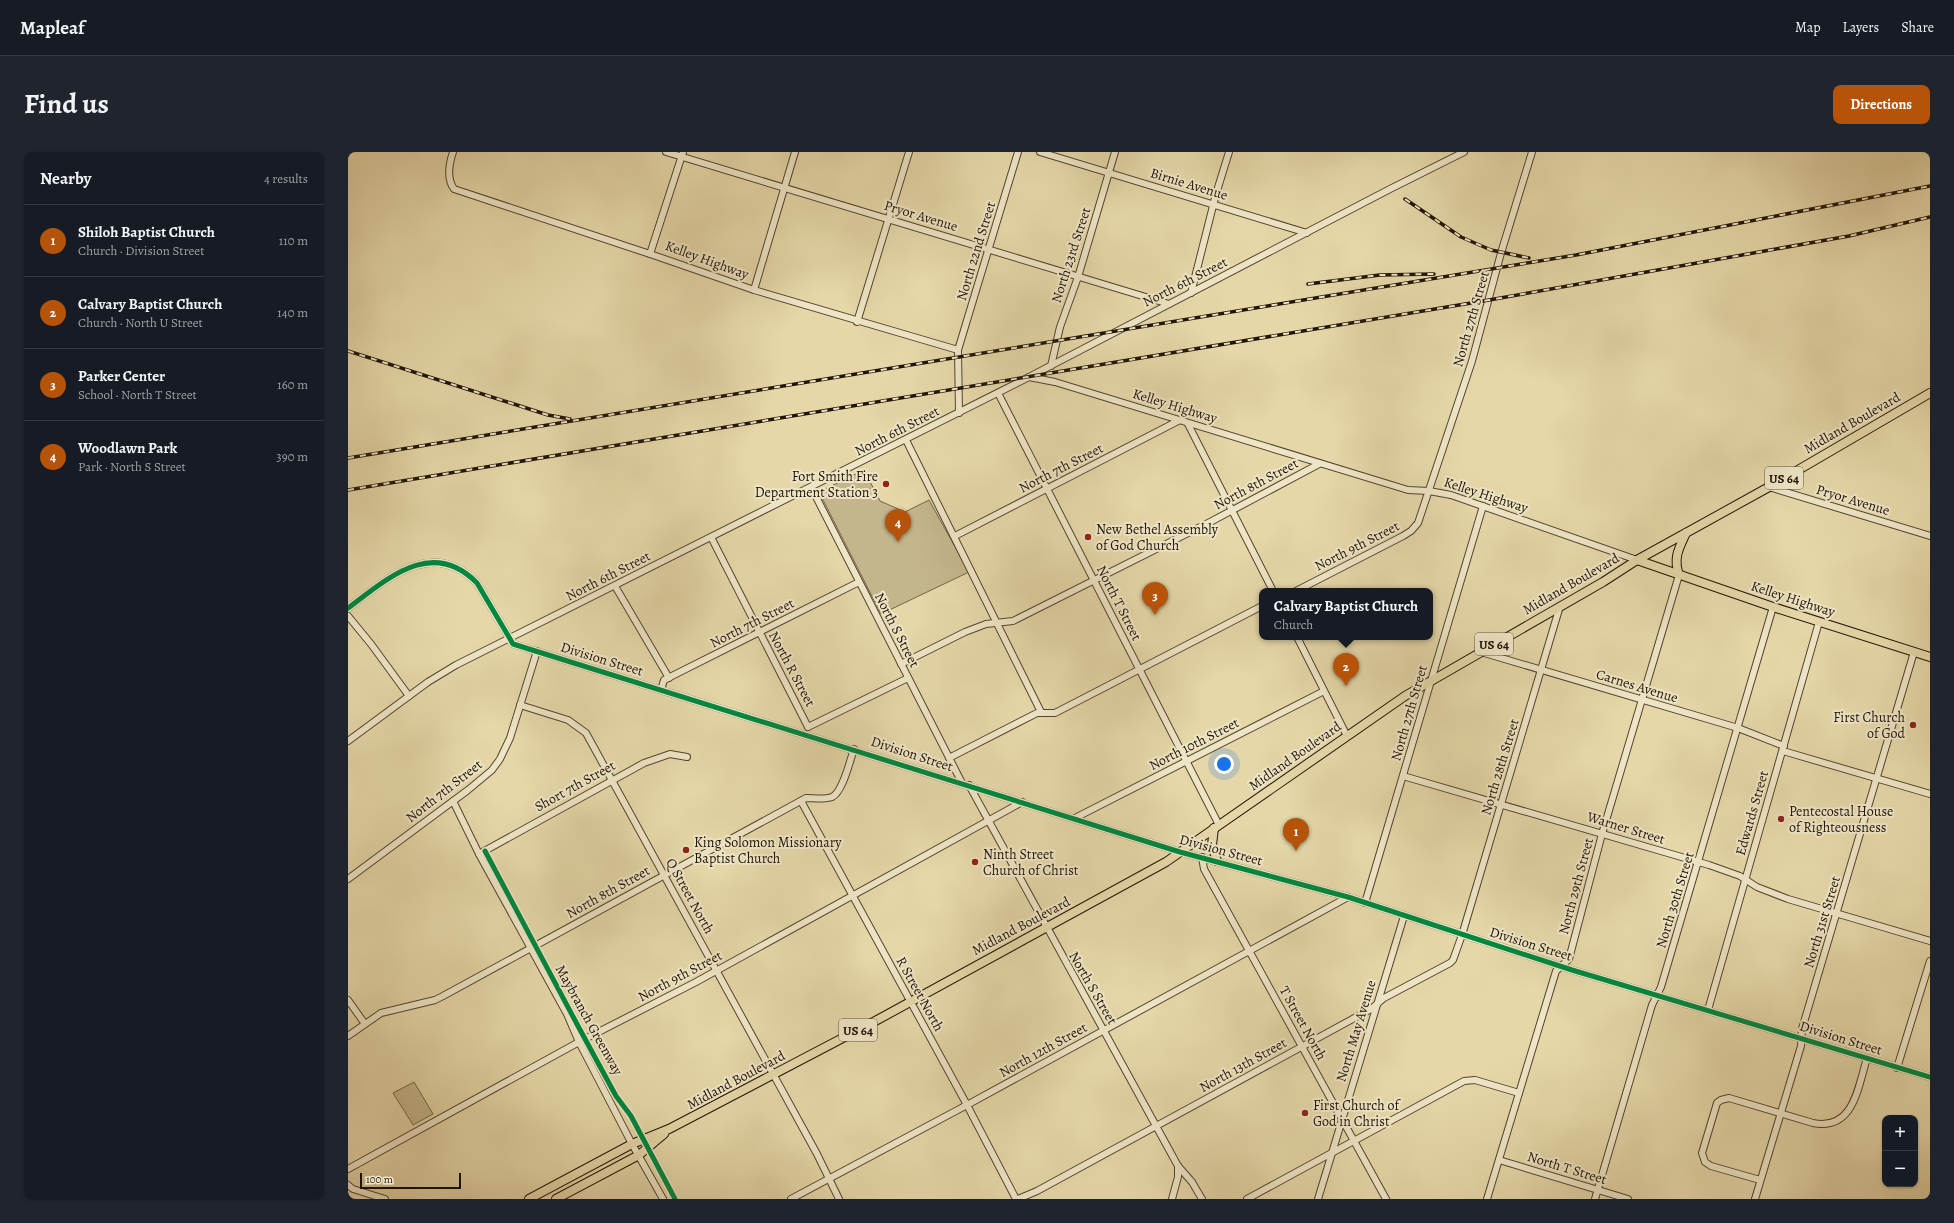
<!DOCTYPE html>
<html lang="en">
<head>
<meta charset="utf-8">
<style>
  :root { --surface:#171b24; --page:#20242c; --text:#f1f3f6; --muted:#9ea1a6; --line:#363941; --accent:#b45309 }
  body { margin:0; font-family:Alegreya,serif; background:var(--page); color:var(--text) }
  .controls { position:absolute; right:12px; bottom:12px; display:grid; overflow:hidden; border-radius:8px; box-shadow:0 1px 3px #0004 }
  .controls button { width:36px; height:36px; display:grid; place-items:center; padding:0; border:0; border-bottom:1px solid var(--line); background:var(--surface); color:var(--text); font:20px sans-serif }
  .scale { position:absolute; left:12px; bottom:10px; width:101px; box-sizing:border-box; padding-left:4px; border:2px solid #211405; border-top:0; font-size:11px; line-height:14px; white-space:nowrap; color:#211405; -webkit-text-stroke:3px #eee5c6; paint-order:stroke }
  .you { position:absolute; left:876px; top:612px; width:14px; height:14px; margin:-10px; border:3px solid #fff; border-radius:50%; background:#1a73e8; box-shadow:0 0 0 6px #1a73e833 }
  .badge { display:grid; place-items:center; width:26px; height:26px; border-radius:50%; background:var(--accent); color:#fff; font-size:13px; font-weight:700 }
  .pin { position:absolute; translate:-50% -33px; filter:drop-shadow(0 1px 2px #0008) }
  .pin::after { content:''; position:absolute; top:21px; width:14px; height:12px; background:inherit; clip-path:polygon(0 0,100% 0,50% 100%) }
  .popup { position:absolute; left:911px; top:436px; width:174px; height:52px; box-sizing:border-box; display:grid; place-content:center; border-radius:8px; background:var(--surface); filter:drop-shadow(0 1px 3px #0005); font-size:13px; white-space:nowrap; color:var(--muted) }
  .popup b { font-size:15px; color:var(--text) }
  .popup::after { content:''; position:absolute; left:50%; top:100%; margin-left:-8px; border:8px solid transparent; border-top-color:var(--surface) }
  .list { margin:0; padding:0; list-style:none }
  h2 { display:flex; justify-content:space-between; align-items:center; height:52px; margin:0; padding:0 16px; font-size:17px }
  h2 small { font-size:13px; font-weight:400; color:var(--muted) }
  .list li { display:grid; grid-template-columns:26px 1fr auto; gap:12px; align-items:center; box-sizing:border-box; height:72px; padding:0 16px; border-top:1px solid var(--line) }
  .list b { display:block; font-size:15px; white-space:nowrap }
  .list p { margin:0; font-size:13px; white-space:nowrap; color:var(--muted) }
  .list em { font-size:13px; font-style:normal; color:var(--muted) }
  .map { position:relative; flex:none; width:1582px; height:1047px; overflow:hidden; border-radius:8px }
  header { display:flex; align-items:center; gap:24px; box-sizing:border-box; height:56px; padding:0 20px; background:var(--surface); border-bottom:1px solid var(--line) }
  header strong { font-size:19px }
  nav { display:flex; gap:22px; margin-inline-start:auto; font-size:14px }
  .intro { display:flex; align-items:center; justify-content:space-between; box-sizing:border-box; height:96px; padding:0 24px }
  h1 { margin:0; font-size:28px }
  .button { padding:10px 18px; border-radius:8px; background:var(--accent); color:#fff; font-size:14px; font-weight:700 }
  main { display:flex; gap:24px; padding:0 24px }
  aside { flex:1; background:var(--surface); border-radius:8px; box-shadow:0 1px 3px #0004 }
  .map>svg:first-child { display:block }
  .green { fill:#c4b68c; stroke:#726548 }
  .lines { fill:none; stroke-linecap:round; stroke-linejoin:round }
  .minor-casing { stroke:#52452e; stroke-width:8 }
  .major-casing { stroke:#211405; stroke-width:10 }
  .minor { stroke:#eee5c6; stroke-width:6 }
  .major { stroke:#e5d7a8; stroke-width:8 }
  .rail-casing { stroke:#211405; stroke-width:3.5 }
  .rail { stroke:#eee5c6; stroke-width:2; stroke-dasharray:6; stroke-linecap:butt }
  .cycleway-casing { stroke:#eee5c6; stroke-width:8 }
  .cycleway { stroke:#00873e; stroke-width:5 }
  .poi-dot { fill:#8f2418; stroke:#eee5c6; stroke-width:1.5 }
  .labels { text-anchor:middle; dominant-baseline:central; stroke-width:4; stroke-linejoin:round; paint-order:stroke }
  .shield { fill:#eee5c6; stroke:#5e533f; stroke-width:1 }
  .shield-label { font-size:13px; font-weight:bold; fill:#211405 }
  .street-label { font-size:14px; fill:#211405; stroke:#eee5c6 }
  .poi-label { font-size:14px; fill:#211405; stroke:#eee5c6; text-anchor:start }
</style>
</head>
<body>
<header>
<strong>Mapleaf</strong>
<nav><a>Map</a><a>Layers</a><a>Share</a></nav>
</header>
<div class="intro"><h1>Find us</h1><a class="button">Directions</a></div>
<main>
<aside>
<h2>Nearby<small>4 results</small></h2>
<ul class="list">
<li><span class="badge">1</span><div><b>Shiloh Baptist Church</b><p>Church · Division Street</p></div><em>110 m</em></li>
<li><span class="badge">2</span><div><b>Calvary Baptist Church</b><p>Church · North U Street</p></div><em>140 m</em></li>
<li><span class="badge">3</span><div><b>Parker Center</b><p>School · North T Street</p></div><em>160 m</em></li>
<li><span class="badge">4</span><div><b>Woodlawn Park</b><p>Park · North S Street</p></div><em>390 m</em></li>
</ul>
</aside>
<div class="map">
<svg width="1582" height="1047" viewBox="0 0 1582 1047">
  <rect width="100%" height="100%" fill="#e5d7a8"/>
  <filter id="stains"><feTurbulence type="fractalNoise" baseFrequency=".005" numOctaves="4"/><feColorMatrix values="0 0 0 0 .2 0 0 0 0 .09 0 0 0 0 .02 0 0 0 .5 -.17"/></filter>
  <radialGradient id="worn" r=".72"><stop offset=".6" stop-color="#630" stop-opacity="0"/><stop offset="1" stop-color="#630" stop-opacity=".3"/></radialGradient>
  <g class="green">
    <path d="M 516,318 L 532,349 L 557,360 L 581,348 L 621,420 L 533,462 L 471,340 Z"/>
    <path d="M 66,930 L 85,962 L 65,973 L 45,941 Z"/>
  </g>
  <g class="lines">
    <g class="minor-casing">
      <g id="minor">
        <path d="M 105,0 C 101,12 98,26 106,37 L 302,102 L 406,138 L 610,198"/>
        <path d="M 318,0 L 821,152"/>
        <path d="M 692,0 L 959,81"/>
        <path d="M 302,102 L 335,0"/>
        <path d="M 406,138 L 447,0"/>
        <path d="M 843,141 L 868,42 L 881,0"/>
        <path d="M 509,170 L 561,0"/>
        <path d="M 703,214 L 712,175 L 730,125 L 767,0"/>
        <path d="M 681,225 L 707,230 L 1060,338 L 1081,339 L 1103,343 L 1289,408"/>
        <path d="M 650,241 L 871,673"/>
        <path d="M 611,261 L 610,198 L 670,0"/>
        <path d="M 840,272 L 925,439"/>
        <path d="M 558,288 L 693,560"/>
        <path d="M 463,335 L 614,631"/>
        <path d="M 1421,335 L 1582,384"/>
        <path d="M 607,384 L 830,269"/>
        <path d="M 363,385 L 460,575"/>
        <path d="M 267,434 L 321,526"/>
        <path d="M 948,439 L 1055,384 L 1063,379 L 1070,371 L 1124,209 L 1153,101 L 1184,0"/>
        <path d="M 0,456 C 39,427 84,385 129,431 L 165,492 L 832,700 L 1000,745 L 1224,818 L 1582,925"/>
        <path d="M 0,464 L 23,492 L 61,544"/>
        <path d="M 949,485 L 999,584"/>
        <path d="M 1133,500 L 1390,576 L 1436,594"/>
        <path d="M 553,512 L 617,480 L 638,472 L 665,469 L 864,369 L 971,312"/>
        <path d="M 313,538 L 316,528 L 511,430"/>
        <path d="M 172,553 L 220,568 L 238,581 L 469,1002 L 491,1047"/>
        <path d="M 460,575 L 560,526"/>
        <path d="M 0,589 L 80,530 L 108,513 L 681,225 L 1042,37 L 1116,0"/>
        <path d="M 1435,599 L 1582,642"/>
        <path d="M 601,606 L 689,561 L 707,561 L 914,454"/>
        <path d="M 1055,624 L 1361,713 L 1392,724 L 1409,735 L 1440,747 L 1582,789"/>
        <path d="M 621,633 L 830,1014 L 844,1030 L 854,1047"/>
        <path d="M 105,649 L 131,702 L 219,862 L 231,890 L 284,992 L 315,1047"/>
        <path d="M 453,649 L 619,953 L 668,1047"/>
        <path d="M 727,666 L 976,539"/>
        <path d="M 131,702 L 296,611 L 322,602 L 339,605"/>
        <path d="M 854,705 L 856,717 L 1038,1047"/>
        <path d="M 0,727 L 120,638 L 144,618 L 152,607 L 162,586 L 189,499"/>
        <path d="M 1017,751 L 1135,354"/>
        <path d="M 0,848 L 17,872"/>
        <path d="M 1360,858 L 1471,470"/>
        <path d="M 0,884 L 33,861 L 87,848 L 95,844 L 458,646 C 466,646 476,648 484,645 C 495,640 502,608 506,597"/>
        <path d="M 1549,916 L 1582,809"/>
        <path d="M 1151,1008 L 1280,1047"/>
        <path d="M 0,1017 L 231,890 L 348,830 L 674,650"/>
        <path d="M 1412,1028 L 1363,1014 L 1357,1010 L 1354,1001 L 1369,951 L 1373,948 L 1381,946 L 1465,971 C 1506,979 1510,935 1519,906"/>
        <path d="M 0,1033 L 5,1037 L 37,1047"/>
        <path d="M 443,1047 L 619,953 L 1000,745"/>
        <path d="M 670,1047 L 689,1039 L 1023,857 L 1036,846 L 1102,811 L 1105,808 L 1114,783 L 1212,454"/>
        <path d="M 824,1047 L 830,1025 L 830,1014"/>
        <path d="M 899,1047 L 1116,929 L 1127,928 L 1171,941"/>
        <path d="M 970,1047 L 1056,764"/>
        <path d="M 1139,1047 L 1208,819 L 1221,807 L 1254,682 L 1331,423"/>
        <path d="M 1247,1047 L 1304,853 L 1313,835 L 1425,455"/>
        <path d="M 1407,1047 L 1453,894 L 1454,877 L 1566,500"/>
      </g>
    </g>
    <g class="major-casing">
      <g id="major">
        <path d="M 1289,408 L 1425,455 L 1582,505"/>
        <path d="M 1331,423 C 1325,406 1331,396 1338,381"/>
        <path d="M 866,676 L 864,693 L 869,709"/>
        <path d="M 181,1047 L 284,992 L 321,977 L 531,867 L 818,710 L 1057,544 L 1255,430 L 1289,408 L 1421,335 L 1582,241"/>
        <path d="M 208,1047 L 291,1003 L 316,982"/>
      </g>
    </g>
    <use href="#minor" class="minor"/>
    <use href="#major" class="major"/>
    <g class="rail-casing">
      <g id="rail">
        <path d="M 1057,47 L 1113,85 L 1143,98 L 1181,106"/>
        <path d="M 960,132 L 1032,123 L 1086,122"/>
        <path d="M 0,199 L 200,263 L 222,267"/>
        <path d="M 0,306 L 1228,103 L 1582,34"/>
        <path d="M 0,338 L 1141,148 L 1501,84 L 1582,65"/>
      </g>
    </g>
    <use href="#rail" class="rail"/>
    <g class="cycleway-casing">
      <g id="cycleway">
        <path d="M 0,456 C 39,427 84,385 129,431 L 165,492 L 832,700 L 1000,745 L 1224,818 L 1582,925"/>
        <path d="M 137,699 L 230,874 L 268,944 L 283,964 L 327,1047"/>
      </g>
    </g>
    <use href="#cycleway" class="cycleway"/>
  </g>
  <g class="poi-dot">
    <circle cx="538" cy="332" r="4"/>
    <circle cx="740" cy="385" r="4"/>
    <circle cx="1565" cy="573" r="4"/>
    <circle cx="1433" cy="667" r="4"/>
    <circle cx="338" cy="698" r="4"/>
    <circle cx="627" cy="710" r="4"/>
    <circle cx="957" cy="961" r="4"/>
  </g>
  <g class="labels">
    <g class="shield">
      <rect x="1417" y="315" width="38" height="22" rx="3"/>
      <rect x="1127" y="481" width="38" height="22" rx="3"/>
      <rect x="491" y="867" width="38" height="22" rx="3"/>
    </g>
    <g class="shield-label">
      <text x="1436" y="326">US 64</text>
      <text x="1146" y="492">US 64</text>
      <text x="510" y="878">US 64</text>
    </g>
    <g class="street-label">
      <text transform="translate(841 32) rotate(17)">Birnie Avenue</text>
      <text transform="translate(573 64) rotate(17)">Pryor Avenue</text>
      <text transform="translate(628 99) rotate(-73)">North 22nd Street</text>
      <text transform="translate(723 103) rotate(-72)">North 23rd Street</text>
      <text transform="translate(359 108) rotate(20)">Kelley Highway</text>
      <text transform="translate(837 130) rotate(-27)">North 6th Street</text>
      <text transform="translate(1123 167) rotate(-74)">North 27th Street</text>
      <text transform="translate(827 254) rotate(17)">Kelley Highway</text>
      <text transform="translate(1504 271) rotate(-30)">Midland Boulevard</text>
      <text transform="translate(549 279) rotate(-27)">North 6th Street</text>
      <text transform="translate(713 316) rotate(-27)">North 7th Street</text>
      <text transform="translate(908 332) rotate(-28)">North 8th Street</text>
      <text transform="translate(1138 343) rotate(18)">Kelley Highway</text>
      <text transform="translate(1505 348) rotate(17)">Pryor Avenue</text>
      <text transform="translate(1009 394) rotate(-27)">North 9th Street</text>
      <text transform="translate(260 424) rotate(-27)">North 6th Street</text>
      <text transform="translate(1223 432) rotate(-30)">Midland Boulevard</text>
      <text transform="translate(1445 447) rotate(18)">Kelley Highway</text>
      <text transform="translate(771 451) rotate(63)">North T Street</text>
      <text transform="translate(404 471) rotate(-27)">North 7th Street</text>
      <text transform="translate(549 478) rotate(63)">North S Street</text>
      <text transform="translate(254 507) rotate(17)">Division Street</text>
      <text transform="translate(444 517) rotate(62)">North R Street</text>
      <text transform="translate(1289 534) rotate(17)">Carnes Avenue</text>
      <text transform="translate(1061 561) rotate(-74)">North 27th Street</text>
      <text transform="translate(846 592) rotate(-27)">North 10th Street</text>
      <text transform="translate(564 602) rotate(18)">Division Street</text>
      <text transform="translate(947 604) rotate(-35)">Midland Boulevard</text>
      <text transform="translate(1152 615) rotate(-73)">North 28th Street</text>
      <text transform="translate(227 634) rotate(-29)">Short 7th Street</text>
      <text transform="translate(96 639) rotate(-38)">North 7th Street</text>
      <text transform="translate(1404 661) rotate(-74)">Edwards Street</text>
      <text transform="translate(1278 676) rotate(17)">Warner Street</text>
      <text transform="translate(873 698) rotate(15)">Division Street</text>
      <text transform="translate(1228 734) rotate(-75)">North 29th Street</text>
      <text transform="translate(260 740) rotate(-29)">North 8th Street</text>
      <text transform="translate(342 744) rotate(61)">Q Street North</text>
      <text transform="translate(1327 748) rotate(-73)">North 30th Street</text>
      <text transform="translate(1474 770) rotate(-73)">North 31st Street</text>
      <text transform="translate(673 774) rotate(-28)">Midland Boulevard</text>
      <text transform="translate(1183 792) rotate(17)">Division Street</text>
      <text transform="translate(332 824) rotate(-28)">North 9th Street</text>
      <text transform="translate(745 836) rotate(60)">North S Street</text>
      <text transform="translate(572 842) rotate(61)">R Street North</text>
      <text transform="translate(241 868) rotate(61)">Maybranch Greenway</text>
      <text transform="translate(955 871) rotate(61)">T Street North</text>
      <text transform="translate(1008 879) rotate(-73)">North May Avenue</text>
      <text transform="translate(1493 886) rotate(17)">Division Street</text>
      <text transform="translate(695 898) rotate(-29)">North 12th Street</text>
      <text transform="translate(895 913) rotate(-29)">North 13th Street</text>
      <text transform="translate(388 928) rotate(-28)">Midland Boulevard</text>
      <text transform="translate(1219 1016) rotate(17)">North T Street</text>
    </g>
    <g class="poi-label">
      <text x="530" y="324" text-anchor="end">Fort Smith Fire<tspan x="530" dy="16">Department Station 3</tspan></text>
      <text x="748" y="377">New Bethel Assembly<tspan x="748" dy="16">of God Church</tspan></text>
      <text x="1557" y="565" text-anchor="end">First Church<tspan x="1557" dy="16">of God</tspan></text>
      <text x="1441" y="659">Pentecostal House<tspan x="1441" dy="16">of Righteousness</tspan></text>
      <text x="346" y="690">King Solomon Missionary<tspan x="346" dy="16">Baptist Church</tspan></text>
      <text x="635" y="702">Ninth Street<tspan x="635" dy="16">Church of Christ</tspan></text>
      <text x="965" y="953">First Church of<tspan x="965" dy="16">God in Christ</tspan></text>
    </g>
  </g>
  <rect width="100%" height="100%" filter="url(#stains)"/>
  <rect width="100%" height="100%" fill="url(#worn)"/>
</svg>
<div class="controls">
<button>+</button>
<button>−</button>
</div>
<div class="scale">100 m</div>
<div class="you"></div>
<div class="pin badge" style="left:948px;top:699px">1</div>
<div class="pin badge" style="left:998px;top:534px">2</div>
<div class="popup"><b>Calvary Baptist Church</b>Church</div>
<div class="pin badge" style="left:807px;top:463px">3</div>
<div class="pin badge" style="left:550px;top:390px">4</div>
</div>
</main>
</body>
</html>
